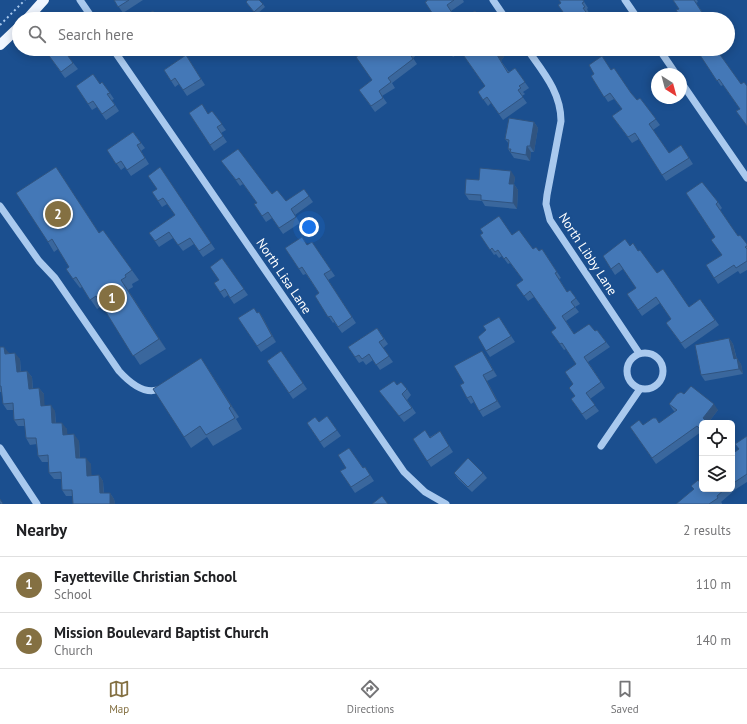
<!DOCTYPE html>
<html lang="en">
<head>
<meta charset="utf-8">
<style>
  :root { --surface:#fff; --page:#f2f2f2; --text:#202124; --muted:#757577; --line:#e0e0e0; --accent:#847042 }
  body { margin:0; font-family:"PT Sans",sans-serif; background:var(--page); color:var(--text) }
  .controls { position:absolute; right:12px; bottom:12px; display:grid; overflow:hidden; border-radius:6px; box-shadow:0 2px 10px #0003 }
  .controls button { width:36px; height:36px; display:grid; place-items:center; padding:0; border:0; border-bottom:1px solid var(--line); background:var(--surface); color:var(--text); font:20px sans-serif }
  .compass { position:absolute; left:651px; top:68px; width:36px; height:36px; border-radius:50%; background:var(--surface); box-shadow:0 2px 10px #0003; rotate:144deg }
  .you { position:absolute; left:309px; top:227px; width:14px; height:14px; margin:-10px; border:3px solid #fff; border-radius:50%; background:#1a73e8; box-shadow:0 0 0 6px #1a73e833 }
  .badge { display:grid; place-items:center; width:26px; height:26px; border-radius:50%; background:var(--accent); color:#fff; font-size:13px; font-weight:700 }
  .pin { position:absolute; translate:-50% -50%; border:2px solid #fff; box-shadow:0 1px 4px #0006 }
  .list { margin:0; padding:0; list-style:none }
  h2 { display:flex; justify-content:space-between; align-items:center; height:52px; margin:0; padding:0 16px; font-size:17px }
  h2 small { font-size:13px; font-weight:400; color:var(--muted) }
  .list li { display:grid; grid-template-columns:26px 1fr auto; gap:12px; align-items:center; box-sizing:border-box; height:56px; padding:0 16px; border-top:1px solid var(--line) }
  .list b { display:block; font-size:15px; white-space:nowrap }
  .list p { margin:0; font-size:13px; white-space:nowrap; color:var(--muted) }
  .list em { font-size:13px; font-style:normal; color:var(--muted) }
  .icon { flex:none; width:22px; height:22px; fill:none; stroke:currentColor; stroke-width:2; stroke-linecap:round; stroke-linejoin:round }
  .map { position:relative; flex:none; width:747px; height:504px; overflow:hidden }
  .search { position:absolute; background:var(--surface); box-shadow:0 2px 10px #0003; left:12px; right:12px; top:12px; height:44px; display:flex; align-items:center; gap:10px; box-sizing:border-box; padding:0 14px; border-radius:22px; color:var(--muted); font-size:15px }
  .sheet { height:164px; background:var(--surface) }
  nav { display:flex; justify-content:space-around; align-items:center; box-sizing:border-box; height:56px; border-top:1px solid var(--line); background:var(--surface); font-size:11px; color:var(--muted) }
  nav a { display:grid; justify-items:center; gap:2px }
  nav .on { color:var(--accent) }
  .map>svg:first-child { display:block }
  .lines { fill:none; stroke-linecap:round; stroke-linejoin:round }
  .path { stroke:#a9c9ee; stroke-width:2; stroke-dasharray:2 3; stroke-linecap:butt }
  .minor { stroke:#a9c9ee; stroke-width:7 }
  .major { stroke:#f0f6ff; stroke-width:10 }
  .wall { fill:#3a679d }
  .shaded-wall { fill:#305480 }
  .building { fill:#4478b7; stroke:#305480 }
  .labels { text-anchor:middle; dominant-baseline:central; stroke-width:4; stroke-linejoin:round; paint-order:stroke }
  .street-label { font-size:13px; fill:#fff; stroke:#1b4f8f }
</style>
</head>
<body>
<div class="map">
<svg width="747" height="504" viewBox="0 0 747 504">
  <rect width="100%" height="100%" fill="#1b4f8f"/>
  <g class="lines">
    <path class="path" d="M 0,25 L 25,0"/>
    <g class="minor">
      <path d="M 80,0 L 93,19"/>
      <path d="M 493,0 L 506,19"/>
      <path d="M 625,0 L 638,19"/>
      <path d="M 113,49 L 404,472 L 425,492 L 446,504"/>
      <path d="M 527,49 C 543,72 561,92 561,121 L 547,195 L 546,204 L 550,220 L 639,353"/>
      <path d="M 659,49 L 676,74"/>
      <path d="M 681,82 L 747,178"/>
      <path d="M 0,206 L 39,261 L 55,278 L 119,371 C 129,382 146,397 162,388"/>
      <circle cx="645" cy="371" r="18"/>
      <path d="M 601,446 L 640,389"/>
      <path d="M 0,448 L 37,504"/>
    </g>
    <g class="major">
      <path d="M 27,19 L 44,0"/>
      <path d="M 0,45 L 19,27"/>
    </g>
  </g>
  <g class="wall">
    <path d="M 114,0 L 143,0 L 123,13 Z"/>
    <path d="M 427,0 L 463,0 L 464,2 L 451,11 Z"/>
    <path d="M 583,0 L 588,8 L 587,9 L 589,13 L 587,14 L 558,5 Z"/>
    <path d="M 673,0 L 697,0 L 698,2 L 696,3 L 707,19 L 682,19 L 679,9 Z"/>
    <path d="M 246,2 L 263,4 L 265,7 L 256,15 Z"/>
    <path d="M 44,49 L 75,49 L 67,55 L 78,69 L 65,78 Z"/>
    <path d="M 148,49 L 164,49 L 153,56 Z"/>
    <path d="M 373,49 L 416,49 L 419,53 L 413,58 L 417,64 L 392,83 L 395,88 L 382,96 L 387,103 L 375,112 L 359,90 L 372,80 L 371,50 Z"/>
    <path d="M 447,49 L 501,49 L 505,55 L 501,61 L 509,72 L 515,68 L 529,88 L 523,92 L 525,94 L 522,96 L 527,103 L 503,120 L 491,103 L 488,106 L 478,92 L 485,86 L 461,52 L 453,57 Z"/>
    <path d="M 696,49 L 716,49 L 740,109 L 723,85 L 721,86 Z"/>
    <path d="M 186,55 L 205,85 L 187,96 L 179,84 L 175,87 L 164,70 Z"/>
    <path d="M 611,70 L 637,100 L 640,98 L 660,125 L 653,130 L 669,153 L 681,145 L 693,164 L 666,181 L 639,139 L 632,143 L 612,116 L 622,109 L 614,99 L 608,102 L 591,76 L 594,74 Z"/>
    <path d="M 100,84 L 110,93 L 114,99 L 112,100 L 119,111 L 106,120 L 97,107 L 92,110 L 76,86 Z"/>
    <path d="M 212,111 L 226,130 L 221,133 L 227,142 L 214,151 L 189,113 L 208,114 Z"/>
    <path d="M 534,122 L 538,128 L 534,152 L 531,152 L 530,161 L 514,158 L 508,149 L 509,144 L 505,139 Z"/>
    <path d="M 133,132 L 145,148 L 141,151 L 149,164 L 131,176 L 125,167 L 121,170 L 107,150 Z"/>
    <path d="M 56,167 L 99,233 L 103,230 L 139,280 L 132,284 L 133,287 L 128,290 L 166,349 L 140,365 L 102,306 L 97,309 L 82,287 L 80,288 L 73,279 L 69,267 L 58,249 L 54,252 L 48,242 Z"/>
    <path d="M 160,167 L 215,249 L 203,257 L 194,244 L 183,251 L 173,238 L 159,247 L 149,233 L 175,215 L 167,204 L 162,207 L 152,192 L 157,189 Z"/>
    <path d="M 226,167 L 286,201 L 304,189 L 313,202 L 295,215 L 300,223 L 283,234 L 272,218 L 266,222 L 254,204 L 257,203 L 243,184 L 240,186 Z"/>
    <path d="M 515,177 L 514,184 L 518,190 L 517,209 L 485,206 L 482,201 L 469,200 L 465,194 L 479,180 Z"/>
    <path d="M 686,193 L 718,202 L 722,208 L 720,210 L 733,229 L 738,236 L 747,244 L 747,270 L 740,274 L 738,271 L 718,284 L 706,265 L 722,255 L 715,237 Z"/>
    <path d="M 480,235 L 512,235 L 533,249 L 539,251 L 542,249 L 561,278 L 559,279 L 567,292 L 570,290 L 580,304 L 575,307 L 579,312 L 566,321 L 574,334 L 595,331 L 597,330 L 610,347 L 588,362 L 605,388 L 590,399 L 599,411 L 586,420 L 571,399 L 575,396 L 573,384 L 576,364 L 566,349 L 564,350 L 551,332 L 556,328 L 534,297 L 528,301 L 516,285 L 523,280 L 510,263 L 508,264 L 502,256 L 499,258 L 496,254 L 494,255 Z"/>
    <path d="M 312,242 L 335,276 L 328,280 L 356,323 L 342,333 L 334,322 L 333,323 L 315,296 L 319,293 L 306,274 L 303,275 L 285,248 L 308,245 Z"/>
    <path d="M 630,246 L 638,251 L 657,273 L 689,307 L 700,299 L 719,325 L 685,349 L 666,323 L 671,319 L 660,303 L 642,316 L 627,294 L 636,288 L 623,269 L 615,275 L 603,256 Z"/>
    <path d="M 222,258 L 248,295 L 234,304 L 228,295 L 224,298 L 214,283 L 219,280 Z"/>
    <path d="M 259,312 L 263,318 L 276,342 L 261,352 L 238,318 L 257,313 Z"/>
    <path d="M 499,317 L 515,342 L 490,357 L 486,351 L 486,330 Z"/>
    <path d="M 377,328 L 388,344 L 383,348 L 393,362 L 380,370 L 373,360 L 366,365 L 363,361 L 359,363 L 348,347 Z"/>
    <path d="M 729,338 L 733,344 L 737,359 L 741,364 L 743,374 L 705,381 L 701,375 Z"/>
    <path d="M 0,347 L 9,353 L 20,359 L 21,371 L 27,371 L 32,377 L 33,388 L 39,388 L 44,394 L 44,406 L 55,411 L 56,423 L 67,429 L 67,435 L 79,441 L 80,458 L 91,464 L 91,476 L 99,475 L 103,481 L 104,493 L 110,493 L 114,499 L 115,504 L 73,504 L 72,496 L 66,496 L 62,490 L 61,479 L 54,479 L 49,473 L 49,462 L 42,462 L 38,456 L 37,444 L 30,445 L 26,438 L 25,426 L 18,426 L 14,420 L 13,410 L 7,410 L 3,404 L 2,392 L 0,392 Z"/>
    <path d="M 281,351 L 307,389 L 293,399 L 267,361 Z"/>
    <path d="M 482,351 L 486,357 L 497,376 L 487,381 L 501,407 L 483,417 L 474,402 L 471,404 L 467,398 L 464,383 Z"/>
    <path d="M 201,358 L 239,417 L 236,419 L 242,429 L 213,446 L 207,437 L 191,448 L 184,437 Z"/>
    <path d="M 397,385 L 407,389 L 411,395 L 407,400 L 416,413 L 404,422 L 379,391 Z"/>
    <path d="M 684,394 L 718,410 L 708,423 L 702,423 L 702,433 L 701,432 L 656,464 L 630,427 L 659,423 L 675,412 L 673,410 L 669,404 Z"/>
    <path d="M 327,416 L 341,436 L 324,448 L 307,423 L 319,422 Z"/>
    <path d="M 440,431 L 453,452 L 431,467 L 413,439 L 430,437 Z"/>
    <path d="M 747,436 L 747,482 L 736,489 L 721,502 L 722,503 L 722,504 L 676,504 L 702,489 L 732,489 L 732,454 L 739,449 Z"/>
    <path d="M 365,467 L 374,481 L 355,493 L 340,471 L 363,468 Z"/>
    <path d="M 454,473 L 483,473 L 487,478 L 472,492 L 458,479 Z"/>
  </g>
  <g class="shaded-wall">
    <path d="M 501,49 L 505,55 L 501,61 L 497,55 Z"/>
    <path d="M 534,122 L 538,128 L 534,152 L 530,146 Z"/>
    <path d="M 527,146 L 531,152 L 530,161 L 526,155 Z"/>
    <path d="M 511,171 L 515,177 L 513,190 L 509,184 Z"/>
    <path d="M 514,184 L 518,190 L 517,209 L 513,203 Z"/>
    <path d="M 121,280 L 128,290 L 166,349 L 159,339 Z"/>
    <path d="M 259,312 L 263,318 L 276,342 L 272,336 Z"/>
    <path d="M 729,338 L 733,344 L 738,365 L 734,359 Z"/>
    <path d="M 4,347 L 9,353 L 5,354 Z"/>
    <path d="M 482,351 L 486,357 L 497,376 L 493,370 Z"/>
    <path d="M 15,353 L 20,359 L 21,378 L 17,372 Z"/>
    <path d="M 201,358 L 208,369 L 239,417 L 231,406 Z"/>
    <path d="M 737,358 L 741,364 L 743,374 L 739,369 Z"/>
    <path d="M 27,371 L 32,377 L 33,395 L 29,389 Z"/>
    <path d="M 483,375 L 487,381 L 501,407 L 497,401 Z"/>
    <path d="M 39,388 L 44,394 L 45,412 L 41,406 Z"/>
    <path d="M 714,404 L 718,410 L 708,423 L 704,423 L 703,418 Z"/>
    <path d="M 51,405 L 55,411 L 56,430 L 52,423 Z"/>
    <path d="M 62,423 L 67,429 L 68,441 L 63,435 Z"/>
    <path d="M 702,426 L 702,432 L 700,429 Z"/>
    <path d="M 74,434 L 79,441 L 80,465 L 76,458 Z"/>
    <path d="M 86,458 L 91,464 L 92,482 L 87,476 Z"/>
    <path d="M 99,475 L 103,481 L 104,500 L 100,493 Z"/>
    <path d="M 110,493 L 114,499 L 115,504 L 110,504 Z"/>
  </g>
  <g class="building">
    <path d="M 114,0 L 129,0 L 118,7 Z"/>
    <path d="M 248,0 L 259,0 L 263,4 L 254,12 L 246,2 Z"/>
    <path d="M 427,0 L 454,0 L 447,5 L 456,19 L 436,19 L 425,2 L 427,1 Z"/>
    <path d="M 559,0 L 583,0 L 584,2 L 582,3 L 585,7 L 583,8 L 591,19 L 568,19 L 558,5 L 561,3 Z"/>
    <path d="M 673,0 L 694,0 L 703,14 L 696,19 L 682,19 L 676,10 L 679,9 Z"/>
    <path d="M 153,11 L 159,19 L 139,19 Z"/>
    <path d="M 475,11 L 481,19 L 462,19 Z"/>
    <path d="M 44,49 L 63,49 L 73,63 L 61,72 Z"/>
    <path d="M 368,49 L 370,49 L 371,50 L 373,49 L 413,49 L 409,52 L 413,59 L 388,78 L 391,82 L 379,91 L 383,98 L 371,106 L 359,90 L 372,80 L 356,57 Z"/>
    <path d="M 447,49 L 452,49 L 449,51 Z"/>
    <path d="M 459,49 L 501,49 L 497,55 L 508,73 L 515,68 L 525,82 L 519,86 L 521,88 L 518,90 L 523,97 L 499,114 L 487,97 L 483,100 L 478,92 L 485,86 Z"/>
    <path d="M 696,49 L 716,49 L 741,84 L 744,82 L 747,86 L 747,126 L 736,111 L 740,109 L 719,79 L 717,81 Z"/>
    <path d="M 186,55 L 201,79 L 183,90 L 175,78 L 171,81 L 164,70 Z"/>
    <path d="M 602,56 L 611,70 L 614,68 L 631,93 L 637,100 L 640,98 L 656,119 L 649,124 L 669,153 L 681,145 L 689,158 L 662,175 L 635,133 L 628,137 L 612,116 L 622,109 L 610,93 L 604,97 L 591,76 L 594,74 L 589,65 Z"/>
    <path d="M 93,74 L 100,84 L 102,82 L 110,93 L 107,94 L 115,105 L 102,114 L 93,101 L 88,104 L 76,86 Z"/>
    <path d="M 202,104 L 208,114 L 212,111 L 222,124 L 217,127 L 223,136 L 210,145 L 189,113 Z"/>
    <path d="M 509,118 L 534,122 L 530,146 L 527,146 L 526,155 L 510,152 L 511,149 L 508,149 L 509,140 L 505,139 Z"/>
    <path d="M 133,132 L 141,143 L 137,145 L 145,158 L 127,170 L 121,161 L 116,164 L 107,150 Z"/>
    <path d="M 238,149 L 272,194 L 277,190 L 286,201 L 304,189 L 309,196 L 291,209 L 296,217 L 279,228 L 268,212 L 262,216 L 254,204 L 257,203 L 239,178 L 236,180 L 221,161 Z"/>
    <path d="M 56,167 L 99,233 L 103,230 L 132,270 L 125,275 L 126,277 L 121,280 L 159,339 L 133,356 L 96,296 L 90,300 L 76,277 L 73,279 L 66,269 L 69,267 L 52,239 L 48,242 L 16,193 Z"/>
    <path d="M 160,167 L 211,243 L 199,251 L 190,238 L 178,245 L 169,232 L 155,241 L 149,233 L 175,215 L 163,198 L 158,201 L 152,192 L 157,189 L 148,176 Z"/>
    <path d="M 480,168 L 511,171 L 509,184 L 514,184 L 513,203 L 481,200 L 481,195 L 465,194 L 466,179 L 479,180 Z"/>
    <path d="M 702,182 L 718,202 L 716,204 L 731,226 L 738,236 L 740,235 L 747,244 L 747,246 L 745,247 L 747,249 L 747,261 L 736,268 L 734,265 L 714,278 L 706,265 L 722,255 L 711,240 L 715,237 L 686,193 Z"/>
    <path d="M 499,216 L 512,235 L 519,230 L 533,249 L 536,247 L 539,251 L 542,249 L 557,272 L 555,273 L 567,292 L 570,290 L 576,298 L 571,302 L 575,307 L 562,316 L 574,334 L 589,324 L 595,331 L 597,330 L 606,342 L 584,357 L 601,382 L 586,393 L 595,405 L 582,414 L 571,399 L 575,396 L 569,388 L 573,384 L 565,372 L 576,364 L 562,343 L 560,344 L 551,332 L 556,328 L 530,291 L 524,296 L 516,285 L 523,280 L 506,257 L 504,259 L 498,250 L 495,252 L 492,248 L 490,250 L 480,235 L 483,233 L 480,229 Z"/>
    <path d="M 302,237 L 307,245 L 312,242 L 331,270 L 324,274 L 352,317 L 338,327 L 331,316 L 328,317 L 315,296 L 319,293 L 302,267 L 299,269 L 285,248 Z"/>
    <path d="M 625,239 L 630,246 L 633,243 L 638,251 L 640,250 L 657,273 L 663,269 L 689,307 L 700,299 L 715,320 L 681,343 L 666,323 L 671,319 L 656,297 L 638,310 L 627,294 L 636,288 L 619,263 L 611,269 L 603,256 Z"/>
    <path d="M 222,258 L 244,289 L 230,298 L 225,289 L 220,292 L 214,283 L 219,280 L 210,267 Z"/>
    <path d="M 254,308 L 257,313 L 259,312 L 272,336 L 257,346 L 238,318 Z"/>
    <path d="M 499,317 L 511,336 L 486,351 L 478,337 L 486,330 L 483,326 Z"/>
    <path d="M 377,328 L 384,339 L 379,342 L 389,356 L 376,365 L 369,354 L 362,359 L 359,355 L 355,357 L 348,347 Z"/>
    <path d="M 729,338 L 734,359 L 737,358 L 739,369 L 701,375 L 695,345 Z"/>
    <path d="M 0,347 L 4,347 L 5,354 L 15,353 L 17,372 L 27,371 L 29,389 L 39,388 L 41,406 L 51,405 L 52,423 L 62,423 L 63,435 L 74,434 L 76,458 L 86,458 L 87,476 L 99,475 L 100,493 L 110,493 L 110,504 L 73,504 L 72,490 L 62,490 L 61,472 L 49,473 L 48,455 L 38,456 L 36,438 L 26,438 L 24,419 L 14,420 L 13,403 L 3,404 L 1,386 L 0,386 Z"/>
    <path d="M 281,351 L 303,383 L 289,393 L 267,361 Z"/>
    <path d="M 482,351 L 493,370 L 483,375 L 497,401 L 479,411 L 471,396 L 467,398 L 460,385 L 464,383 L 454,366 Z"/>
    <path d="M 201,358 L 231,406 L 229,408 L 235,418 L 206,435 L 200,426 L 184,437 L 153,389 Z"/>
    <path d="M 394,381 L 397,385 L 401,382 L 407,389 L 402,394 L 412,408 L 399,416 L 379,391 Z"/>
    <path d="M 691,386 L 714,404 L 703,418 L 706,421 L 704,423 L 702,423 L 702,426 L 700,429 L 697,426 L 652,458 L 630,427 L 639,420 L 643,425 L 653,418 L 656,418 L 659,423 L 677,410 L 669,404 L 677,394 L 681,392 L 684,394 Z"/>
    <path d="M 327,416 L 337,430 L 320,442 L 307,423 L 315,417 L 319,422 Z"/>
    <path d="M 425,430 L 430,438 L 440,431 L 449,446 L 427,461 L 413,439 Z"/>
    <path d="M 747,436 L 747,474 L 732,484 L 732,454 L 739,449 L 735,444 Z"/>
    <path d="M 349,448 L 363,468 L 365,467 L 370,475 L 351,487 L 340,471 L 346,468 L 338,455 Z"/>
    <path d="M 468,458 L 483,473 L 468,487 L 454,473 Z"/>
    <path d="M 698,480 L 702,485 L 702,489 L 725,489 L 717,496 L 718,498 L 709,504 L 676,504 L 694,489 L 691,486 Z"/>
    <path d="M 382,496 L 388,504 L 372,504 Z"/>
    <path d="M 0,499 L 3,504 L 0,504 Z"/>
  </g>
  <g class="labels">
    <g class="street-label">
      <text transform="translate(588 254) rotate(57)">North Libby Lane</text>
      <text transform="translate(284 276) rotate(56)">North Lisa Lane</text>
    </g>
  </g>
</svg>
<div class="controls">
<button><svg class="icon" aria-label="locate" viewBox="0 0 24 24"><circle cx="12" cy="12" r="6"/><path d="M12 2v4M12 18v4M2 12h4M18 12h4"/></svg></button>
<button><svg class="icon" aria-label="layers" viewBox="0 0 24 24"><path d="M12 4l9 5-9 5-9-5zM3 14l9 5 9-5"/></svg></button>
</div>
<svg class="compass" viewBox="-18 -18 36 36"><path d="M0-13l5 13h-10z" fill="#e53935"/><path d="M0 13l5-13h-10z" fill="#757577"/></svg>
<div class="you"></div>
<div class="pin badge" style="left:112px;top:298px">1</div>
<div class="pin badge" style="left:58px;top:214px">2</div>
<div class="search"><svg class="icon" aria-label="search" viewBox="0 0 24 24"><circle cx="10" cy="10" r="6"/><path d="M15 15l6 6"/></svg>Search here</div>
</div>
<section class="sheet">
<h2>Nearby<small>2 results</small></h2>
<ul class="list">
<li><span class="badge">1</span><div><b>Fayetteville Christian School</b><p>School</p></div><em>110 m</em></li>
<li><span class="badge">2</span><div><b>Mission Boulevard Baptist Church</b><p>Church</p></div><em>140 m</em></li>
</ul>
</section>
<nav>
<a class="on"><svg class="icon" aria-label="map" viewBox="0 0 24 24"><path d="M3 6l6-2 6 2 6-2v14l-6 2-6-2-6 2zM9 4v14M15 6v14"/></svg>Map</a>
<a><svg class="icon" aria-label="directions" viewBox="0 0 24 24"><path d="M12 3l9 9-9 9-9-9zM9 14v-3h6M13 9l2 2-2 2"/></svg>Directions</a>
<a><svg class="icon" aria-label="saved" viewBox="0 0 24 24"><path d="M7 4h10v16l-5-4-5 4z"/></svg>Saved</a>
</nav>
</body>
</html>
